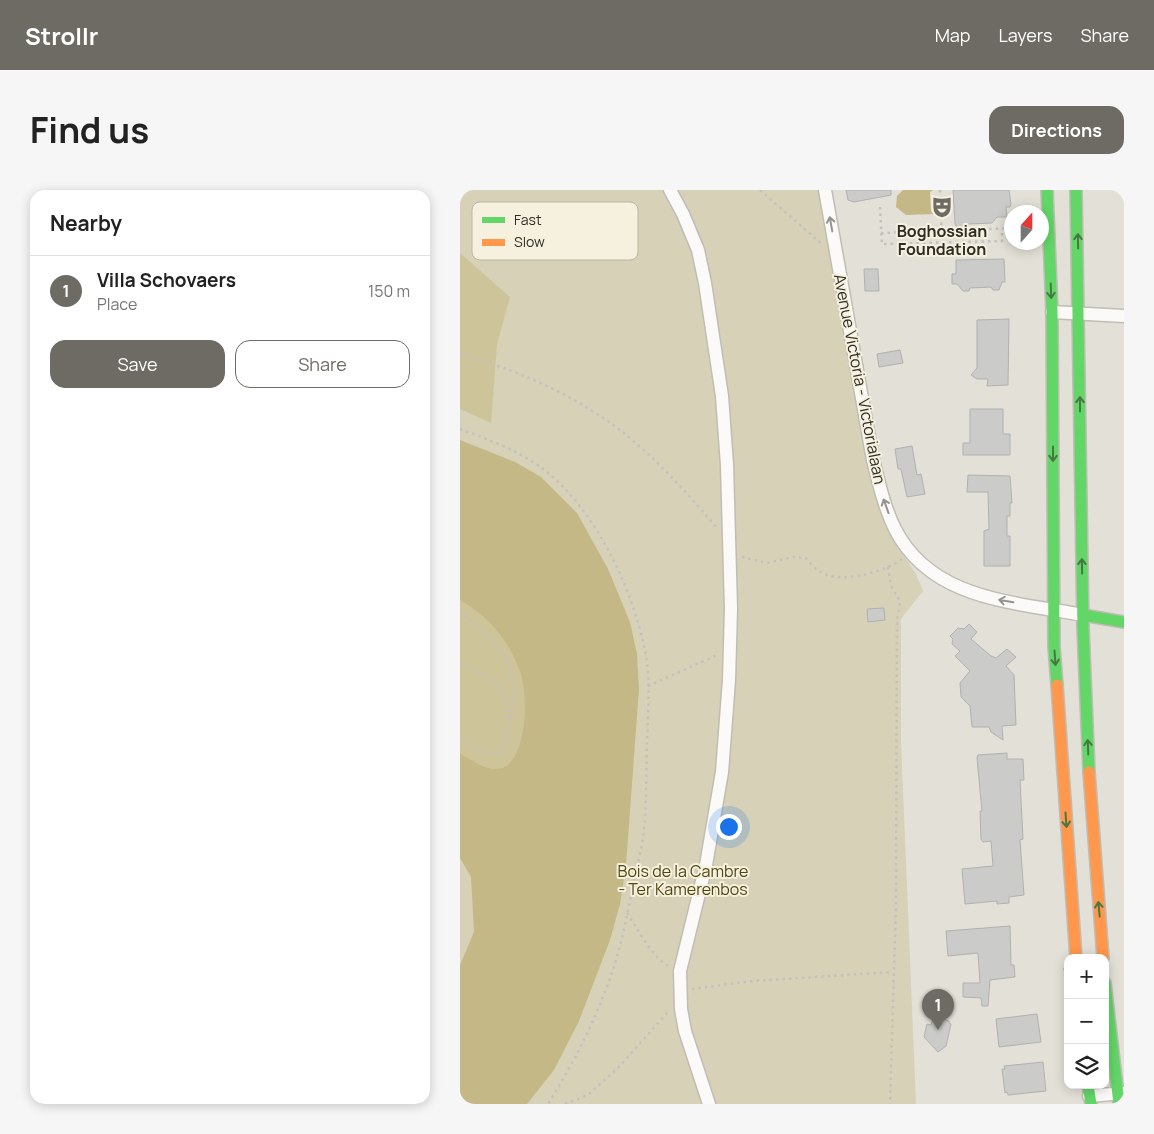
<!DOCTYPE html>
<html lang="en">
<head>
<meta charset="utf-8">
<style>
  :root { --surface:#fff; --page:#f6f6f6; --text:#222; --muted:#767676; --line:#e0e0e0; --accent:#6d6b63 }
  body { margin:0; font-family:Manrope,sans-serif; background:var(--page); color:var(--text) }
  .controls { position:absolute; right:15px; bottom:15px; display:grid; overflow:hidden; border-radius:10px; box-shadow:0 2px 12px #0003 }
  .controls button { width:45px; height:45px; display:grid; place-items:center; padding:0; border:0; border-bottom:1px solid var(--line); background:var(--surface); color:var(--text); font:25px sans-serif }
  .compass { position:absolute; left:544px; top:15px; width:45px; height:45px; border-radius:50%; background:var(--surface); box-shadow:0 2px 12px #0003; rotate:21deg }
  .you { position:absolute; left:268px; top:636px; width:18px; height:18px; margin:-12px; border:4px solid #fff; border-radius:50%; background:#1a73e8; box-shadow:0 0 0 8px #1a73e833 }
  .badge { display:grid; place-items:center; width:32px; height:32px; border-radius:50%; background:var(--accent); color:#fff; font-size:16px; font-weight:700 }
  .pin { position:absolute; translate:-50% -41px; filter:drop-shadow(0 1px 2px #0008) }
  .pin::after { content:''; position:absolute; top:26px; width:18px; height:15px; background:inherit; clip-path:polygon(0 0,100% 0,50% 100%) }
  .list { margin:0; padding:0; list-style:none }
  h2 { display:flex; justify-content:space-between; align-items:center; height:65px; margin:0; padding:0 20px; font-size:21px }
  h2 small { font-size:16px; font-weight:400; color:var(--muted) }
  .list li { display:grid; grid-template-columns:32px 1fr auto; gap:15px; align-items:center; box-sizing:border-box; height:70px; padding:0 20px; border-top:1px solid var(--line) }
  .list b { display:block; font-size:19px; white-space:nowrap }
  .list p { margin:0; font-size:16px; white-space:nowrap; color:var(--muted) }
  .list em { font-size:16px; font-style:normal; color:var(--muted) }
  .actions { display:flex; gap:10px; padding:15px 20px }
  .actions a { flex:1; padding:11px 0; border:1px solid var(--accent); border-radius:15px; text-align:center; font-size:18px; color:var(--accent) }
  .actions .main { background:var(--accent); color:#fff }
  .icon { flex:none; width:28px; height:28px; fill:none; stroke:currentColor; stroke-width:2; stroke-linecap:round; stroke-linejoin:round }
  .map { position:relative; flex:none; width:664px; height:914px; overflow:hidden; border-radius:15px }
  header { display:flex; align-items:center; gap:30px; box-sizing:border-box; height:70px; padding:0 25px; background:var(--accent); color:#fff }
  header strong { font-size:24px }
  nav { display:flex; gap:28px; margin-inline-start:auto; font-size:18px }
  .intro { display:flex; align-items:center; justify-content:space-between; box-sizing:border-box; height:120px; padding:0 30px }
  h1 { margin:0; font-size:35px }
  .button { padding:12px 22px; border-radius:15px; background:var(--accent); color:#fff; font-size:18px; font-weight:700 }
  main { display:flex; gap:30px; padding:0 30px }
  aside { flex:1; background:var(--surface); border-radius:15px; box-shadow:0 2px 12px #0003 }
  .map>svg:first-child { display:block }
  .green { fill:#d7d1b7 }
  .forest { fill:#cec49a }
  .water { fill:#c4b886 }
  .building { fill:#cbcbca; stroke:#b0b1b0 }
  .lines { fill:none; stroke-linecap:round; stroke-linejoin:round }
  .street-casing { stroke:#bfbdb5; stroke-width:15 }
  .fast-casing { stroke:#bfbdb5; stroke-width:14 }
  .slow-casing { stroke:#bfbdb5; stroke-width:14 }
  .path { stroke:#c3c1bd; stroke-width:2.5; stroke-dasharray:2.5 4; stroke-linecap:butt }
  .street { stroke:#fbfaf9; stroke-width:12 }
  .fast { stroke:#63d668; stroke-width:11 }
  .slow { stroke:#ff974d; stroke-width:11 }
  .oneway { stroke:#94938f }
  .oneway2 { stroke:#467843 }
  .labels { text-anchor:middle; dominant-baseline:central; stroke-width:4; stroke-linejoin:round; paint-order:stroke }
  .poi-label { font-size:16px; font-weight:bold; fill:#2e2c25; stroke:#f6f1de }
  .street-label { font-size:16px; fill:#2e2c25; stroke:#f6f1de }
  .park-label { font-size:16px; fill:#524610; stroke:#f6f1de }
  .key { fill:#f6f1de; stroke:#bab6a6; stroke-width:1 }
  .key-label { font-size:14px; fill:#2e2c25 }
</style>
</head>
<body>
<header>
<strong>Strollr</strong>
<nav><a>Map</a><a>Layers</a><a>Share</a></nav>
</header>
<div class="intro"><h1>Find us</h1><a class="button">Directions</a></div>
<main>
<aside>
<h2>Nearby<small></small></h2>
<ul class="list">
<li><span class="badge">1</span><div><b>Villa Schovaers</b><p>Place</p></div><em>150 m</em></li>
</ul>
<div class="actions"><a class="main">Save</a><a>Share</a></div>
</aside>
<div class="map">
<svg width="664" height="914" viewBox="0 0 664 914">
  <rect width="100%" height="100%" fill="#e3e0d7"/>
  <path class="green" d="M 0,0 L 361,0 L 409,271 L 429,342 L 456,384 L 463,401 L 441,429 L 441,552 L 456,914 L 0,914 Z"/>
  <g class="forest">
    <path d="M 0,63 L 50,107 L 37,154 L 31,233 L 0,219 Z"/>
    <path d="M 0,410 C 28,427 49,450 60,482 C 68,503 68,568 42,578 C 29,583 10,569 0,563 Z"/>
  </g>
  <g class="water">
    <path d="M 473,0 L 470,2 L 471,21 L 475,24 L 446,25 L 436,17 L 437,6 L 443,0 Z"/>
    <path d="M 0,250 L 55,272 L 81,287 L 117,323 L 148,379 L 170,432 L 177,464 L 179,499 L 166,675 L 160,714 L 150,750 L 119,831 L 94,880 L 67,914 L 0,914 L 0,775 L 14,742 L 11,687 L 0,668 L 0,563 C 10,569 29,583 42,578 C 68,568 68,503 60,482 C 49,450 28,427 0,410 Z"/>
  </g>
  <g class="building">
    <path d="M 386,0 L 431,0 L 431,5 L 394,12 L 388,10 Z"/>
    <path d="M 493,0 L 549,0 L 551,14 L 550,17 L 546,17 L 547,27 L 537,27 L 532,33 L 508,34 L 507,39 L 500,42 L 495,34 Z"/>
    <path d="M 544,69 L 545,92 L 542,92 L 539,100 L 533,100 L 531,97 L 510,98 L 509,101 L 503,101 L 497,94 L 492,94 L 492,84 L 496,84 L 496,70 Z"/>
    <path d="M 404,79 L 418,79 L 419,101 L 405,101 Z"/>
    <path d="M 549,129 L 548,195 L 527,196 L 528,189 L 517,189 L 511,185 L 517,178 L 517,130 Z"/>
    <path d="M 440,160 L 443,173 L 419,177 L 417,164 Z"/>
    <path d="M 510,219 L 543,219 L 543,244 L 550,244 L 550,265 L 503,265 L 503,253 L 510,253 Z"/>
    <path d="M 452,256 L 457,285 L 461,284 L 465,304 L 447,307 L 441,279 L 438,279 L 435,259 Z"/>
    <path d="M 508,285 L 550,286 L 552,313 L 550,313 L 550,326 L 547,326 L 547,346 L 550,346 L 550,376 L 524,376 L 524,341 L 529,339 L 528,302 L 507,302 Z"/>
    <path d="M 424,418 L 425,430 L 408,432 L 407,419 Z"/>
    <path d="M 509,434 L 517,442 L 511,449 L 531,466 L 536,468 L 547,459 L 556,467 L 546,476 L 554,485 L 556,535 L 542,536 L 543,550 L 531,542 L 529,537 L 512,537 L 510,516 L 501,507 L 500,493 L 510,481 L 495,466 L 500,461 L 492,454 L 493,449 L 490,446 L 498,438 L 504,439 Z"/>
    <path d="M 547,563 L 547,569 L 563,569 L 564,590 L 560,590 L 563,649 L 560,650 L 564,705 L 549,707 L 549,713 L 537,714 L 537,711 L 505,714 L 502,679 L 533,676 L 531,651 L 523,652 L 521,649 L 520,621 L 522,621 L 517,568 L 518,565 Z"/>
    <path d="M 550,736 L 551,775 L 554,775 L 555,787 L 530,790 L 528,816 L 522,816 L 521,808 L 503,807 L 503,793 L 520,793 L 518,763 L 488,766 L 486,741 Z"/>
    <path d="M 577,824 L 581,852 L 539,857 L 536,829 Z"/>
    <path d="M 474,826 L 489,831 L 489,833 L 491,834 L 486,856 L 478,862 L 464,847 L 467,834 L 471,835 Z"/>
    <path d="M 583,872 L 586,901 L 548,905 L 547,902 L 545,903 L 542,879 L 545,879 L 544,876 Z"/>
  </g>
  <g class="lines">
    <g class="street-casing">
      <g id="street">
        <path d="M 210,0 L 223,24 L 238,60 L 245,93 L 262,206 L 267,275 L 271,419 L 269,490 L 262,582 L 246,675 L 220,781 L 221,819 L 225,841 L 249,914"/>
        <path d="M 365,0 L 413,270 C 419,293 424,317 435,339 C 471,410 554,412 623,425"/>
        <path d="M 592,122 L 664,126"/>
        <path d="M 629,906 L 664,903"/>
      </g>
    </g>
    <g class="fast-casing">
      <g id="fast">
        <path d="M 587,0 L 592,122 L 594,457 L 597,495"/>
        <path d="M 616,0 L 623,437 L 629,582"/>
        <path d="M 623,425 L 664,432"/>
        <path d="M 645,793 L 659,914"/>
        <path d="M 628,895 L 631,914"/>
      </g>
    </g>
    <g class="slow-casing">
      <g id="slow">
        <path d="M 597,495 L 616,768"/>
        <path d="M 629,582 L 643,768"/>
      </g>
    </g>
    <g class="path">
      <path d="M 300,0 L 363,55"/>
      <path d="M 480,0 L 482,53"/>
      <path d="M 420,17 L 422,54 L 542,51 L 542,39"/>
      <path d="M 421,43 L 495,40 L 500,44 L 510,40 L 552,38"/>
      <path d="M 0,164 C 64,182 127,210 178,255 C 207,280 232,309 257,338"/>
      <path d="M 0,239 C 30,250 62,262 87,282 C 136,322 173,399 185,461 C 191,489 188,521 187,550 C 186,582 187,616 183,648 C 181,662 177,676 174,690 C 167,726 160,764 146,799 C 131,839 111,877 88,914"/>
      <path d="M 282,367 L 307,373 L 333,367 L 346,368 C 351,375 358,382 367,385 C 386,392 426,381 442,369"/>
      <path d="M 428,377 L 431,396 L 440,411 L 437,431 L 436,712 L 430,914"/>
      <path d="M 0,422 C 9,429 36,453 42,462 C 61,487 52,536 41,562 C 23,566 13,558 0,547"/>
      <path d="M 0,473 L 37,492 L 44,507 L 50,532"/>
      <path d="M 188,496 L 257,465"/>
      <path d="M 167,723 C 177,738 193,769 209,776"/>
      <path d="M 604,778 L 608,811"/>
      <path d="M 232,799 L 293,791 L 432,782"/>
      <path d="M 105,914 L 128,905 L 157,879 L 208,822"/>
    </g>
    <use href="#street" class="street"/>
    <use href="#fast" class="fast"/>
    <use href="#slow" class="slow"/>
  </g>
  <defs><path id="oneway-shaft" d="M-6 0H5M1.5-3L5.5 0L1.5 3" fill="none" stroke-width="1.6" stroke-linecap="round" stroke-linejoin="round" transform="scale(1.25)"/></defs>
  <g class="oneway">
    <use href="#oneway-shaft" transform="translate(371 34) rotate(-100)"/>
    <use href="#oneway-shaft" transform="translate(426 316) rotate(-110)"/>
    <use href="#oneway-shaft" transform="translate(546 411) rotate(-170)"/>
  </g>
  <g class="oneway2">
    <use href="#oneway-shaft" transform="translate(618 51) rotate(-91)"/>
    <use href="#oneway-shaft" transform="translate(591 101) rotate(88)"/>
    <use href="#oneway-shaft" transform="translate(620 214) rotate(-90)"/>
    <use href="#oneway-shaft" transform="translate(593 264) rotate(90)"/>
    <use href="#oneway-shaft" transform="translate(622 376) rotate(-91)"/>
    <use href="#oneway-shaft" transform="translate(595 468) rotate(86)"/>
    <use href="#oneway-shaft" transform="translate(628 557) rotate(-92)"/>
    <use href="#oneway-shaft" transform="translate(606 630) rotate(86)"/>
    <use href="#oneway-shaft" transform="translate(639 719) rotate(-95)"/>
  </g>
  <defs>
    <g id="theatre-bare" transform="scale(1.725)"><path d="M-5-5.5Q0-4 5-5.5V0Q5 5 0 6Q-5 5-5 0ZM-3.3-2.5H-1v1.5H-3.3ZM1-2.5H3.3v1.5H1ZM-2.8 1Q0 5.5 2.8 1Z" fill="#6d6b63" stroke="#f6f1de" stroke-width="2.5" paint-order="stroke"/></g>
  </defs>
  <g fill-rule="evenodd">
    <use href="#theatre-bare" x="482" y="17"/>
  </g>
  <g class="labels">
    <g class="poi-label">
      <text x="482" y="41">Boghossian<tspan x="482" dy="18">Foundation</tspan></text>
    </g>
    <g class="street-label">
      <text transform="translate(400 189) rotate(79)">Avenue Victoria - Victorialaan</text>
    </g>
    <g class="park-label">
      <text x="223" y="681">Bois de la Cambre<tspan x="223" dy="18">- Ter Kamerenbos</tspan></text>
    </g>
  </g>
  <rect x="12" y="12" width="166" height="58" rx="8" class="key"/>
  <rect x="22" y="27" width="23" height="6" fill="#63d668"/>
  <rect x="22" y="49" width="23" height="7" fill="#ff974d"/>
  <g class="key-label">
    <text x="54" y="35">Fast</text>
    <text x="54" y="57">Slow</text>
  </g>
</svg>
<div class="controls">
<button>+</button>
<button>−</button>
<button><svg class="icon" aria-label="layers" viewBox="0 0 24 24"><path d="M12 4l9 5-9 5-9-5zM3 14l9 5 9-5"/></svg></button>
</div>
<svg class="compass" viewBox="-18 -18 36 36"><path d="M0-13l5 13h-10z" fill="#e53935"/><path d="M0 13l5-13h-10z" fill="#767676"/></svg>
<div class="you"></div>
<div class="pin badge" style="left:478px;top:840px">1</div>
</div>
</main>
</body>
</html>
